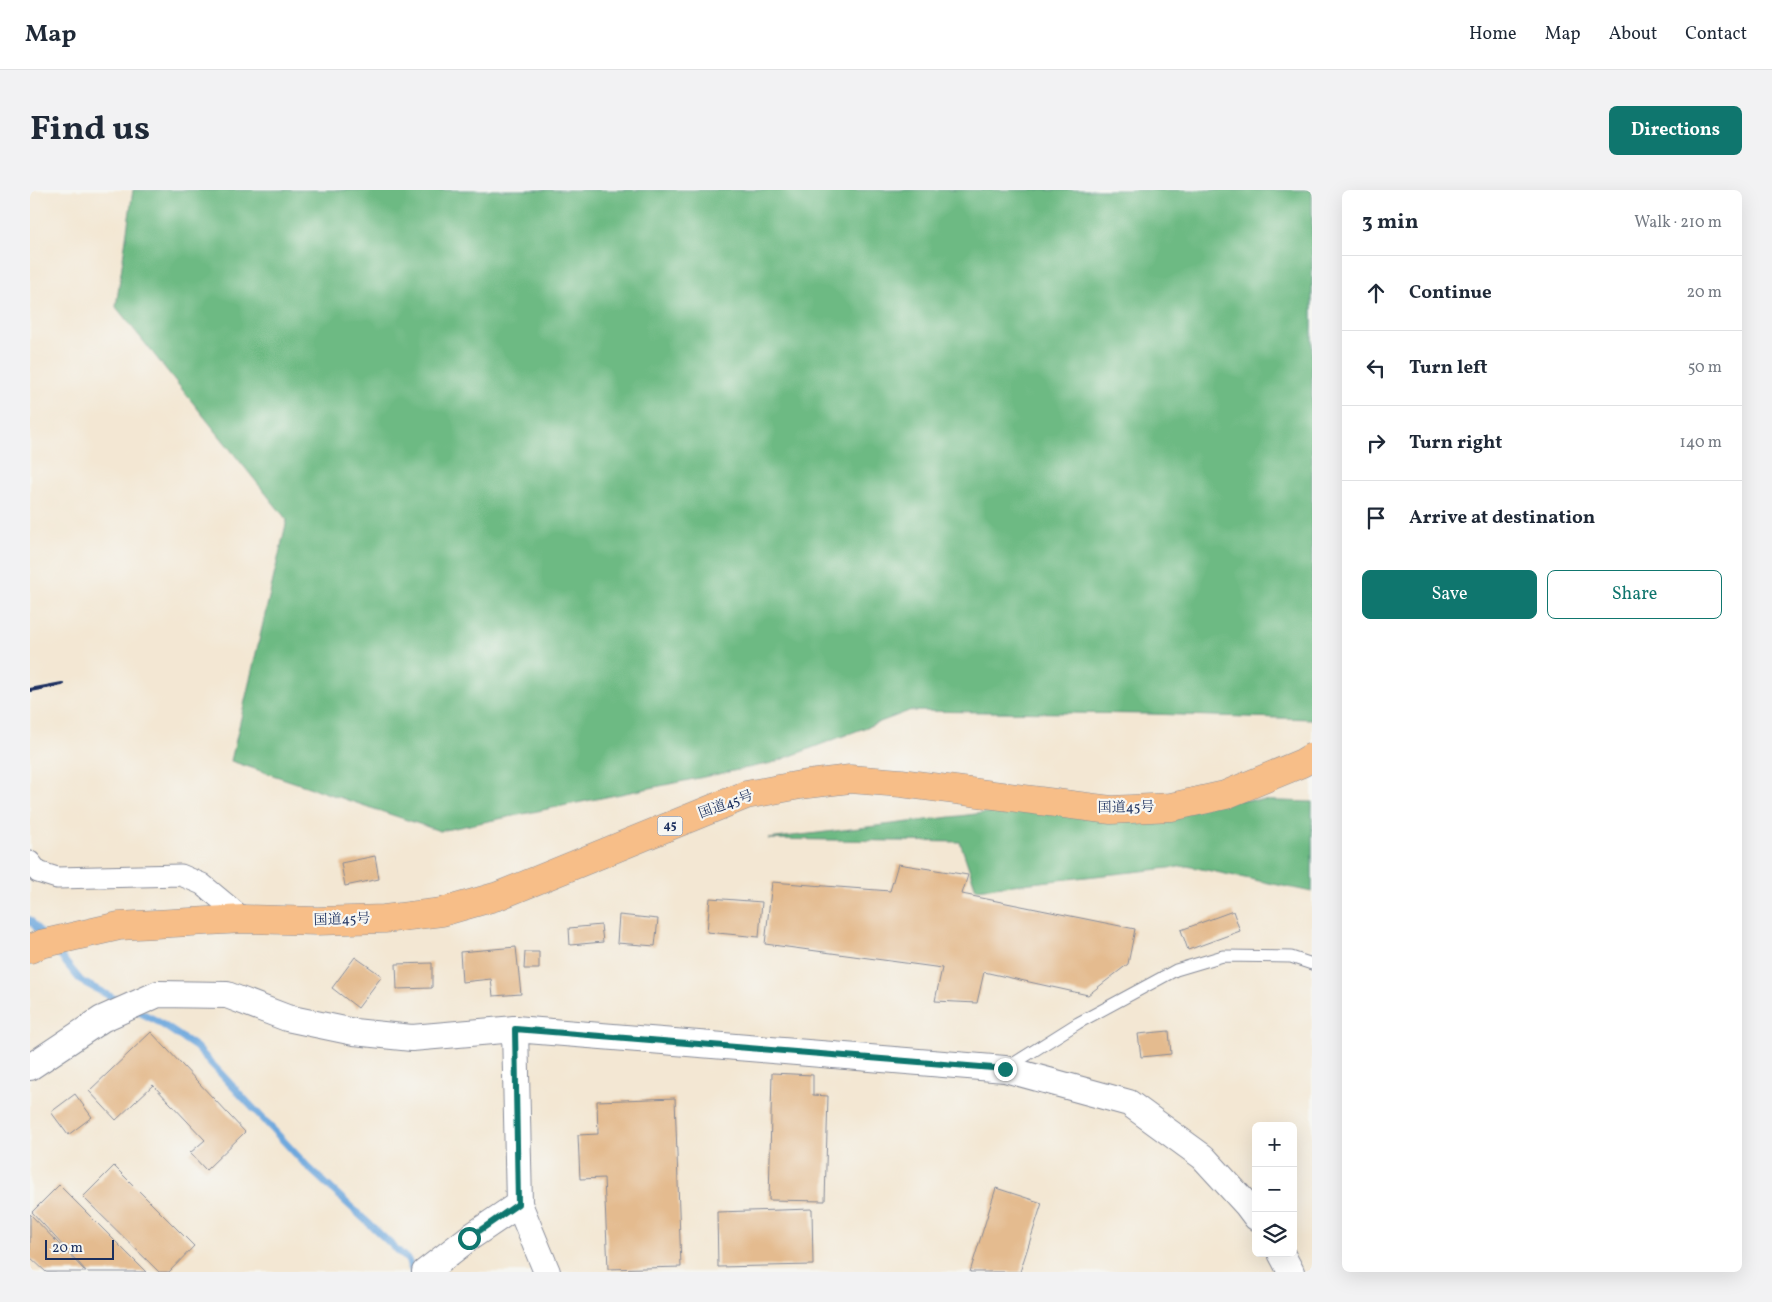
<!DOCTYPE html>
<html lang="en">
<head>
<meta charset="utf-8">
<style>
  :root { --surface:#fff; --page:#f2f2f3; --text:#1f2937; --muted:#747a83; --line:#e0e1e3; --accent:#0f766e }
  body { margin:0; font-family:Vollkorn,"Noto Serif JP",serif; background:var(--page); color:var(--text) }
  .controls { position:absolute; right:15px; bottom:15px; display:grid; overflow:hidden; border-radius:8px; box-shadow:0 5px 20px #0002 }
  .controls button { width:45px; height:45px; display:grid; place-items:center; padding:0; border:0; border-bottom:1px solid var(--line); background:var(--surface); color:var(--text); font:25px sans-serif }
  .scale { position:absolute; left:15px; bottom:12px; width:69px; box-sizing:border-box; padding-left:5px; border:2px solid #1b2f5e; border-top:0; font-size:14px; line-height:18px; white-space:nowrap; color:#1b2f5e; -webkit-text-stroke:4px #f6f6f2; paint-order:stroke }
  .stop { position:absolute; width:15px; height:15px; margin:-11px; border:4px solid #0f766e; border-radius:50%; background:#fff }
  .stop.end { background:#0f766e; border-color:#fff; box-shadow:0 1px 5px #0008 }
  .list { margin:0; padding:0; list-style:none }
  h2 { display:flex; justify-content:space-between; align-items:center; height:65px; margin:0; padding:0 20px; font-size:21px }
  h2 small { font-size:16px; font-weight:400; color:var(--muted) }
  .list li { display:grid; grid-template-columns:32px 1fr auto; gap:15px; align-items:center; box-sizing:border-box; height:75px; padding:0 20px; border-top:1px solid var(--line) }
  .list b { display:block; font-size:19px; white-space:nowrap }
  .list em { font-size:16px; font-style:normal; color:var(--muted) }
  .actions { display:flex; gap:10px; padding:15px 20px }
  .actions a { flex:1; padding:11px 0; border:1px solid var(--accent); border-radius:8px; text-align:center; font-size:18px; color:var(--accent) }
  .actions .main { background:var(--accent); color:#fff }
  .icon { flex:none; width:28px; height:28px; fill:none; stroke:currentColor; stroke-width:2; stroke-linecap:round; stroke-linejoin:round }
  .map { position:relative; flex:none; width:1282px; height:1082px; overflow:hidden; border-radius:8px }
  header { display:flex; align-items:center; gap:30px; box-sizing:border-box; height:70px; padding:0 25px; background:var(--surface); border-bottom:1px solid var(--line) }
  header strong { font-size:24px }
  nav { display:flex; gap:28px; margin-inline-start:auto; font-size:18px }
  .intro { display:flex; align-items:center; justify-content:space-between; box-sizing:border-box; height:120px; padding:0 30px }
  h1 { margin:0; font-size:35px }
  .button { padding:12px 22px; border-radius:8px; background:var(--accent); color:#fff; font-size:18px; font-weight:700 }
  main { display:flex; gap:30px; padding:0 30px }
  aside { flex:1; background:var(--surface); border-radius:8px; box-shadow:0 5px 20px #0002 }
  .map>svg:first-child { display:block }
  .forest { fill:#6dba83; stroke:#447470 }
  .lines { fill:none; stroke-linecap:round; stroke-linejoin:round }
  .stream { stroke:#6da7dd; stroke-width:7 }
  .building { fill:#e4bb8f }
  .service-casing { stroke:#878b98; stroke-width:13 }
  .minor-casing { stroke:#878b98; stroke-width:23 }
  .tertiary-casing { stroke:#878b98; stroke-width:28 }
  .trunk-casing { stroke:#878b98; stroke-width:29 }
  .service { stroke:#fff; stroke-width:11 }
  .minor { stroke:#fff; stroke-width:21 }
  .tertiary { stroke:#fff; stroke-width:26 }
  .trunk { stroke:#f7be88; stroke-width:28 }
  .rail { stroke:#1b2f5e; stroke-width:4 }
  .route { stroke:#0f766e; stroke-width:6 }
  .labels { text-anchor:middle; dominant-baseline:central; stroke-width:4.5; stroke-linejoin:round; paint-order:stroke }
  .shield { fill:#f6f6f2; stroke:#5d6b8a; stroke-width:1 }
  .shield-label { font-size:12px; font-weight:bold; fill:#1b2f5e }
  .street-label { font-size:14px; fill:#1b2f5e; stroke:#f6f6f2 }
</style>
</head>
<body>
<header>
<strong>Map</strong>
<nav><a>Home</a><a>Map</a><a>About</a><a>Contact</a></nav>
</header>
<div class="intro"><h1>Find us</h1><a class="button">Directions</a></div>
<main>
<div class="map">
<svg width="1282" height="1082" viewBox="0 0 1282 1082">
  <rect width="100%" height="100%" fill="#f6f6f2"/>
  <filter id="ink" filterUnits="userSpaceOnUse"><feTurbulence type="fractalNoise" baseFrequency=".02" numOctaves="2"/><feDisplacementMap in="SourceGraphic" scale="10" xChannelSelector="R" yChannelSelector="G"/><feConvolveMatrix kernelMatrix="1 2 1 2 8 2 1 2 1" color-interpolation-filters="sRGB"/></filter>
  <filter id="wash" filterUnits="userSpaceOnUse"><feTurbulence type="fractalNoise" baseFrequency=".0096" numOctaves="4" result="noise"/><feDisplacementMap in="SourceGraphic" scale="20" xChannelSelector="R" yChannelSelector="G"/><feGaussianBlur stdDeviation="1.12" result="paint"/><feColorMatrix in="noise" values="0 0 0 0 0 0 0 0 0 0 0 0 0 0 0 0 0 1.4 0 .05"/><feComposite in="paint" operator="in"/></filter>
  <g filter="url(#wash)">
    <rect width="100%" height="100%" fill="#f3e7d3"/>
    <g class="forest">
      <path d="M 103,0 L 1282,0 L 1282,529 L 1119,524 L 879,521 L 742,573 L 410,641 L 201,571 L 257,330 L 86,117 Z"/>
      <path d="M 1187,609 L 1282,612 L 1282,702 L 1157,676 L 946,699 L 930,652 L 738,649 L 954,623 Z"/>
    </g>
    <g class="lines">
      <g class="stream">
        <path d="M 0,730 L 14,747"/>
        <path d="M 23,757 L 51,791 L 93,813"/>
        <path d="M 107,821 L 127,831 L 166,857 L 277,976 L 378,1070 L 383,1082"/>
      </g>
    </g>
    <g id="blocks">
      <g class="building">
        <path d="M 345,666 L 349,689 L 315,696 L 311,673 Z"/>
        <path d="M 868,674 L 938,685 L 932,704 L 1105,739 L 1098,774 L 1058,805 L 954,782 L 947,813 L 905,811 L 912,778 L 735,754 L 742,692 L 860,701 Z"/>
        <path d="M 680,708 L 732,712 L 729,747 L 677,742 Z"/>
        <path d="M 1203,721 L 1210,741 L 1158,760 L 1151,740 Z"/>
        <path d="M 589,725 L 628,729 L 625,756 L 587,753 Z"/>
        <path d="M 571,735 L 573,752 L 540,755 L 539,738 Z"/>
        <path d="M 486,757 L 491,804 L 463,806 L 461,789 L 432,792 L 430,762 Z"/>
        <path d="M 495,762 L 509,762 L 509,779 L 494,779 Z"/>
        <path d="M 325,767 L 352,786 L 328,818 L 302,798 Z"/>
        <path d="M 402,773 L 402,798 L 367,799 L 366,774 Z"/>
        <path d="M 1139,841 L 1141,864 L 1111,867 L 1108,844 Z"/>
        <path d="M 121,842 L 215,942 L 176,980 L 160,963 L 175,950 L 123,895 L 86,930 L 59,901 Z"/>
        <path d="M 742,883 L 783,885 L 783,905 L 798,906 L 795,1011 L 739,1010 Z"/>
        <path d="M 45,904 L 62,927 L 38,945 L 21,922 Z"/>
        <path d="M 645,908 L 651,1077 L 578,1079 L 574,988 L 550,989 L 548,945 L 568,944 L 567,911 Z"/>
        <path d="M 84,976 L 164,1056 L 139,1082 L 129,1082 L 53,1007 Z"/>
        <path d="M 29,995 L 116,1082 L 57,1082 L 2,1022 Z"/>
        <path d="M 966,998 L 1012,1013 L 990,1082 L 940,1082 Z"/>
        <path d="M 782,1019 L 783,1075 L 688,1077 L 687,1022 Z"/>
        <path d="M 0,1024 L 56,1082 L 16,1082 L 0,1067 Z"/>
      </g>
    </g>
  </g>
  <g filter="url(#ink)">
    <use href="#blocks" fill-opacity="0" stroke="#878b98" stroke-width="1"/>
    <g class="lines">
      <g class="service-casing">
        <path id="service" d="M 978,877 L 1048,833 L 1146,780 L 1193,766 L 1261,767 L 1282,774"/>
      </g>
      <g class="minor-casing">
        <path id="minor" d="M 0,672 L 8,682 L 27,688 L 151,685 L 172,694 L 214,729"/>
      </g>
      <g class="tertiary-casing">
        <g id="tertiary">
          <path d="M 0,877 L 72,829 L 128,804 L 197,805 L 257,828 L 324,842 L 382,848 L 485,839"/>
          <path d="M 1251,1063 L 1261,1082"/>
          <path d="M 395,1082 L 439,1048 L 489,1014"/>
          <path d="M 517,1082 L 489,1014 L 485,839 L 975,879 L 1099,913 L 1173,967 L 1217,1015 L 1226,1027"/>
        </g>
      </g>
      <g class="trunk-casing">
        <path id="trunk" d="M 0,759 L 11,754 L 89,736 L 214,729 L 287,731 L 354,729 L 412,722 L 468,706 L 716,605 L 770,595 L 820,589 L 871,593 L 1081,620 L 1141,617 L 1195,605 L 1272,573 L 1282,567"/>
      </g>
      <use href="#service" class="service"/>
      <use href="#minor" class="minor"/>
      <use href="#tertiary" class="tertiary"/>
      <use href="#trunk" class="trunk"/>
      <path class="rail" d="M 0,500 L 32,494"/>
    </g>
  </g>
  <g class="lines" filter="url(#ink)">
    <path class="route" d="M 439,1048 L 488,1014 L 485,839 L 975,879"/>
  </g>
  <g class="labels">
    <rect class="shield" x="627.5" y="626.5" width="25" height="19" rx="4"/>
    <g class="shield-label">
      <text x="640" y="636">45</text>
    </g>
    <g class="street-label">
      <text transform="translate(696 615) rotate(-20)">国道45号</text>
      <text transform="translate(1096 618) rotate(-1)">国道45号</text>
      <text transform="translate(312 730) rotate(-2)">国道45号</text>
    </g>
  </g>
</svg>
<div class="controls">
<button>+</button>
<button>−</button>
<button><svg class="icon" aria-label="layers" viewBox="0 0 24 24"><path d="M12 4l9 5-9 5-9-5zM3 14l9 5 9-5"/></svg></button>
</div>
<div class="scale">20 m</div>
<div class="stop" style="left:439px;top:1048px"></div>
<div class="stop end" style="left:975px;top:879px"></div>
</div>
<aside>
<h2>3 min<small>Walk · 210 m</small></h2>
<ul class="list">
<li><svg class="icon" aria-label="ahead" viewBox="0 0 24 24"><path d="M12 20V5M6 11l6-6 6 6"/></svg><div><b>Continue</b></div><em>20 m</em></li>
<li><svg class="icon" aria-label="left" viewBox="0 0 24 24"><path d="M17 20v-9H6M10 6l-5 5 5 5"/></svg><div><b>Turn left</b></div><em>50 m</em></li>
<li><svg class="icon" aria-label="right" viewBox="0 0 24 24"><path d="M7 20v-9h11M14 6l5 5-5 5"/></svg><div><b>Turn right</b></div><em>140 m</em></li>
<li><svg class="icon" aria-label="arrive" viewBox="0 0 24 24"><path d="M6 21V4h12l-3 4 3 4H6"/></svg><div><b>Arrive at destination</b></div></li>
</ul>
<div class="actions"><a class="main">Save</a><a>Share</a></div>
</aside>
</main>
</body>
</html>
